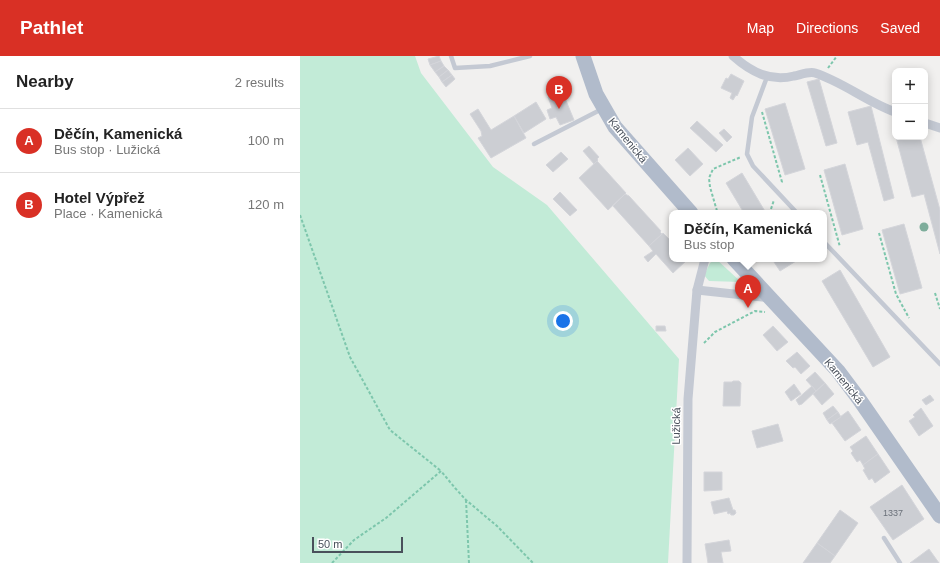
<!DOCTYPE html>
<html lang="en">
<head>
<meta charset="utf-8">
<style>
  :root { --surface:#fff; --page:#f6f6f6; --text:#222; --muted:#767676; --line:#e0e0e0; --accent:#d93025 }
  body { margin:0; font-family:Helvetica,sans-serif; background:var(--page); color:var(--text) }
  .controls { position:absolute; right:12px; top:12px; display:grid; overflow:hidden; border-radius:8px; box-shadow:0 2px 10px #0003 }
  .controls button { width:36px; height:36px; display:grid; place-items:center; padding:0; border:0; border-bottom:1px solid var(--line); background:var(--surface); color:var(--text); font:20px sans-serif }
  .scale { position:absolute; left:12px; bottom:10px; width:91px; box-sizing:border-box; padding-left:4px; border:2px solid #49505b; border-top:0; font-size:11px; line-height:14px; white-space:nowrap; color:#49505b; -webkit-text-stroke:3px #fff; paint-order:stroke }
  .you { position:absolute; left:263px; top:265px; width:14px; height:14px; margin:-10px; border:3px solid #fff; border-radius:50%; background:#1a73e8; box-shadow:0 0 0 6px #1a73e833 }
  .badge { display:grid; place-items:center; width:26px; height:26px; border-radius:50%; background:var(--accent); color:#fff; font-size:13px; font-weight:700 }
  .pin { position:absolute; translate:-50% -33px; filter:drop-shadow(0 1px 2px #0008) }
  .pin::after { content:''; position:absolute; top:21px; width:14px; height:12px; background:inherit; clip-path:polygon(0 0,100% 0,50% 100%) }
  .popup { position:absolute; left:369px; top:154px; width:158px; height:52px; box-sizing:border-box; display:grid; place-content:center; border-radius:8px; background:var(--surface); filter:drop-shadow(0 1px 3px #0005); font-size:13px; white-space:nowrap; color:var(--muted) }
  .popup b { font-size:15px; color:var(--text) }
  .popup::after { content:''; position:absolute; left:50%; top:100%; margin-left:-8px; border:8px solid transparent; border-top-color:var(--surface) }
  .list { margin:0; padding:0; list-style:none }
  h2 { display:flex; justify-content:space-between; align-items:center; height:52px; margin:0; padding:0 16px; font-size:17px }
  h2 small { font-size:13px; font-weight:400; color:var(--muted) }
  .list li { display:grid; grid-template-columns:26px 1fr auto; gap:12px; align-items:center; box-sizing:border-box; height:64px; padding:0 16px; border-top:1px solid var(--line) }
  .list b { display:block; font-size:15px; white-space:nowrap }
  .list p { margin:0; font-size:13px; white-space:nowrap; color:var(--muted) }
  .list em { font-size:13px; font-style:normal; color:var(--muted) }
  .map { position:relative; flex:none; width:640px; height:507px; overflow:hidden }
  header { display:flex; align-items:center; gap:24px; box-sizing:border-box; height:56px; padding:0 20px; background:var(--accent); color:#fff }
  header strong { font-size:19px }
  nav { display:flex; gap:22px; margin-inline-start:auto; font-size:14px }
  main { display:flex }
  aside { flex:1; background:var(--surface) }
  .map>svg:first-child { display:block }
  .green { fill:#c2ebd7 }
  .building { fill:#ccced3; stroke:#d4d5da }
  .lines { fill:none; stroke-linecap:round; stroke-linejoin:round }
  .path { stroke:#7dc6ac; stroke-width:2; stroke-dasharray:3 2; stroke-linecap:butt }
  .service { stroke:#c4c9d3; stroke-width:4.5 }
  .minor { stroke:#c4c9d3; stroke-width:9 }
  .primary { stroke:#b1bbcb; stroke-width:15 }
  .tree { fill:#7ead9b }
  .labels { text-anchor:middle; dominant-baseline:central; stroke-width:3; stroke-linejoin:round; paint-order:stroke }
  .number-label { font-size:9px; fill:#6a7079 }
  .street-label { font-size:11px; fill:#49505b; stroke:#fff }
</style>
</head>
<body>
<header>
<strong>Pathlet</strong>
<nav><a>Map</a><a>Directions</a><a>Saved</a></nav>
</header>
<main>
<aside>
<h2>Nearby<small>2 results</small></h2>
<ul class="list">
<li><span class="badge">A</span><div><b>Děčín, Kamenická</b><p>Bus stop · Lužická</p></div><em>100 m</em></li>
<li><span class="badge">B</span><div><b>Hotel Výpřež</b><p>Place · Kamenická</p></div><em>120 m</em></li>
</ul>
</aside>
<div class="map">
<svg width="640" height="507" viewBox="0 0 640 507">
  <rect width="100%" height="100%" fill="#f1f0ef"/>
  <g class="green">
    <path d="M 0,0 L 115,0 L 121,17 L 193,111 L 247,149 L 379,303 L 368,507 L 0,507 Z"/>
    <path d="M 416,203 L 441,226 L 409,225 L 404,219 L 410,207 Z"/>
  </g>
  <g class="building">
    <path d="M 139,0 L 141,5 L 130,9 L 128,3 Z"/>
    <path d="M 141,5 L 144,10 L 135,16 L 130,9 Z"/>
    <path d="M 144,10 L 148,14 L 139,21 L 135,16 Z"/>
    <path d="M 148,14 L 152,19 L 142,26 L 139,21 Z"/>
    <path d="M 431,18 L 444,25 L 437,40 L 436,39 L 433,44 L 430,42 L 432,37 L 421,32 L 426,22 L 428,23 Z"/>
    <path d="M 152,19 L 155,23 L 146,31 L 142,26 Z"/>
    <path d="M 519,23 L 537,87 L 526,90 L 507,26 Z"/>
    <path d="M 262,35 L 274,64 L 260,69 L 256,61 L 250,63 L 247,54 L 252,52 L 248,41 Z"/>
    <path d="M 236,46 L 246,63 L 224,77 L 214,60 Z"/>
    <path d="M 485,47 L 505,113 L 485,119 L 465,53 Z"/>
    <path d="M 571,50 L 594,142 L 584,145 L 568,86 L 557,89 L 548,56 Z"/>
    <path d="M 178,53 L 191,74 L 214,60 L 226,82 L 191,102 L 178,82 L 182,80 L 181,75 L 170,58 Z"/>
    <path d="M 397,65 L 423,89 L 416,96 L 390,72 Z"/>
    <path d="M 424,73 L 432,81 L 427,86 L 419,77 Z"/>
    <path d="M 596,81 L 620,81 L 640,154 L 640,198 L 624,138 L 612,141 Z"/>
    <path d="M 289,90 L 299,101 L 297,103 L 298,104 L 294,108 L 283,95 Z"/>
    <path d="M 388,92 L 403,108 L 390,120 L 375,104 Z"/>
    <path d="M 261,96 L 268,103 L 253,116 L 246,109 Z"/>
    <path d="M 297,105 L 326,137 L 308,154 L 279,122 Z"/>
    <path d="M 545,108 L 563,173 L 542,179 L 524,114 Z"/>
    <path d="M 442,117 L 466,157 L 444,157 L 426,127 Z"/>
    <path d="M 260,136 L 277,154 L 270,160 L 253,143 Z"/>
    <path d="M 325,138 L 329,140 L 361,175 L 360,176 L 362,178 L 349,190 L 313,150 Z"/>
    <path d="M 604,168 L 622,232 L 600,238 L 582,174 Z"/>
    <path d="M 363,177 L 372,186 L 372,203 L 388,203 L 373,217 L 356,198 L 348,206 L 344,201 L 353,195 L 349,190 Z"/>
    <path d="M 472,203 L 495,203 L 496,205 L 480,215 Z"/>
    <path d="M 540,214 L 590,301 L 573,311 L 522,225 Z"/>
    <path d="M 356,270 L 365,270 L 366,275 L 356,275 Z"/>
    <path d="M 473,270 L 488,286 L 477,295 L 463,279 Z"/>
    <path d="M 497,296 L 510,310 L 501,318 L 495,311 L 493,312 L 486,305 Z"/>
    <path d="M 515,316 L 525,327 L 516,335 L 506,324 Z"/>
    <path d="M 433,325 L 439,325 L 441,327 L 440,350 L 423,350 L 424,326 L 432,326 Z"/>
    <path d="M 525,327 L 534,338 L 522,349 L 513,338 Z"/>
    <path d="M 494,328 L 501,338 L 491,345 L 485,336 Z"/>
    <path d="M 512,330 L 516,335 L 502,348 L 499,349 L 496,344 Z"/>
    <path d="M 630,339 L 634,344 L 626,349 L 622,344 Z"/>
    <path d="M 533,350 L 538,356 L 527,364 L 523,357 Z"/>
    <path d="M 621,352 L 633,370 L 619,380 L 609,365 L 615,361 L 613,359 Z"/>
    <path d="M 548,355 L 561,374 L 545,385 L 532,367 Z"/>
    <path d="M 538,356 L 541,361 L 530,368 L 527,364 Z"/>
    <path d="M 478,368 L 483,385 L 457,392 L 452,375 Z"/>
    <path d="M 566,380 L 578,398 L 563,409 L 560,404 L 557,406 L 551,397 L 553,395 L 550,391 Z"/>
    <path d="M 578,398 L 590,416 L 575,427 L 572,422 L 569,424 L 563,414 L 565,413 L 563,409 Z"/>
    <path d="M 404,416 L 422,416 L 422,434 L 404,435 Z"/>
    <path d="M 602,429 L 624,463 L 593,484 L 570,451 Z"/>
    <path d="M 429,442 L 433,454 L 435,454 L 436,457 L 434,459 L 431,459 L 430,457 L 428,458 L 427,455 L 414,458 L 411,446 Z"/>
    <path d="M 540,454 L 558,467 L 535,500 L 517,487 Z"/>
    <path d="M 429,484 L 431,495 L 421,496 L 423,507 L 408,507 L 405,488 Z"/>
    <path d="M 517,487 L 535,500 L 530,507 L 503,507 Z"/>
    <path d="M 629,493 L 639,507 L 610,507 Z"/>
  </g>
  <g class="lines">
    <g class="path">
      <path d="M 528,12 L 537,0"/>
      <path d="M 462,56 L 482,126 L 481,128"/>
      <path d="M 520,119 L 540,191"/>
      <path d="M 471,153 L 474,144"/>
      <path d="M 417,155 L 410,131 L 409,122 L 413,113 L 441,101"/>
      <path d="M 0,159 L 50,301 L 90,374 L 141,415"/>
      <path d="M 579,177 L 596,238 L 609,262"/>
      <path d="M 635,237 L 640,253"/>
      <path d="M 404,287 L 415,276 L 455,255 L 465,256"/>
      <path d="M 166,444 L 169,507"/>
      <path d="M 32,507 L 54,484 L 86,462 L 141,415 L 155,432 L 166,444 L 197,470 L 233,507"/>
    </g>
    <g class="service">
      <path d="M 151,0 L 155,12 L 190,10 L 230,0"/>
      <path d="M 467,21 L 452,61 L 447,98 L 453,110 L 497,157"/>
      <path d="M 234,88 L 302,53"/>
      <path d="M 524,186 L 640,308"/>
      <path d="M 584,482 L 600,507"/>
    </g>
    <g class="minor">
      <path d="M 433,0 C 451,16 470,26 494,20 C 500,19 509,15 515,17 C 543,26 567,46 595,56"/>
      <path d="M 625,67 L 640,72"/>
      <path d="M 397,234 L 471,242"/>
      <path d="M 387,507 L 388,343 L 397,234 L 405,203"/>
    </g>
    <g class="primary">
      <path d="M 283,0 L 296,38 L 315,71 L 391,157"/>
      <path d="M 434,203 L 538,315 L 559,343 L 640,460"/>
    </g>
  </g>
  <circle class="tree" cx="624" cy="171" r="4.5"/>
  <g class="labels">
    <g class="number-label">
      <text x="593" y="457">1337</text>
    </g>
    <g class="street-label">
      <text transform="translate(328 84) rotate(51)">Kamenická</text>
      <text transform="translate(544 325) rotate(51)">Kamenická</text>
      <text transform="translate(376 370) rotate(-89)">Lužická</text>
    </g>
  </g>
</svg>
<div class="controls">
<button>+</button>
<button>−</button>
</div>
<div class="scale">50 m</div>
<div class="you"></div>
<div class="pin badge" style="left:448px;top:252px">A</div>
<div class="popup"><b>Děčín, Kamenická</b>Bus stop</div>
<div class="pin badge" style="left:259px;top:53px">B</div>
</div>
</main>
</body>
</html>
